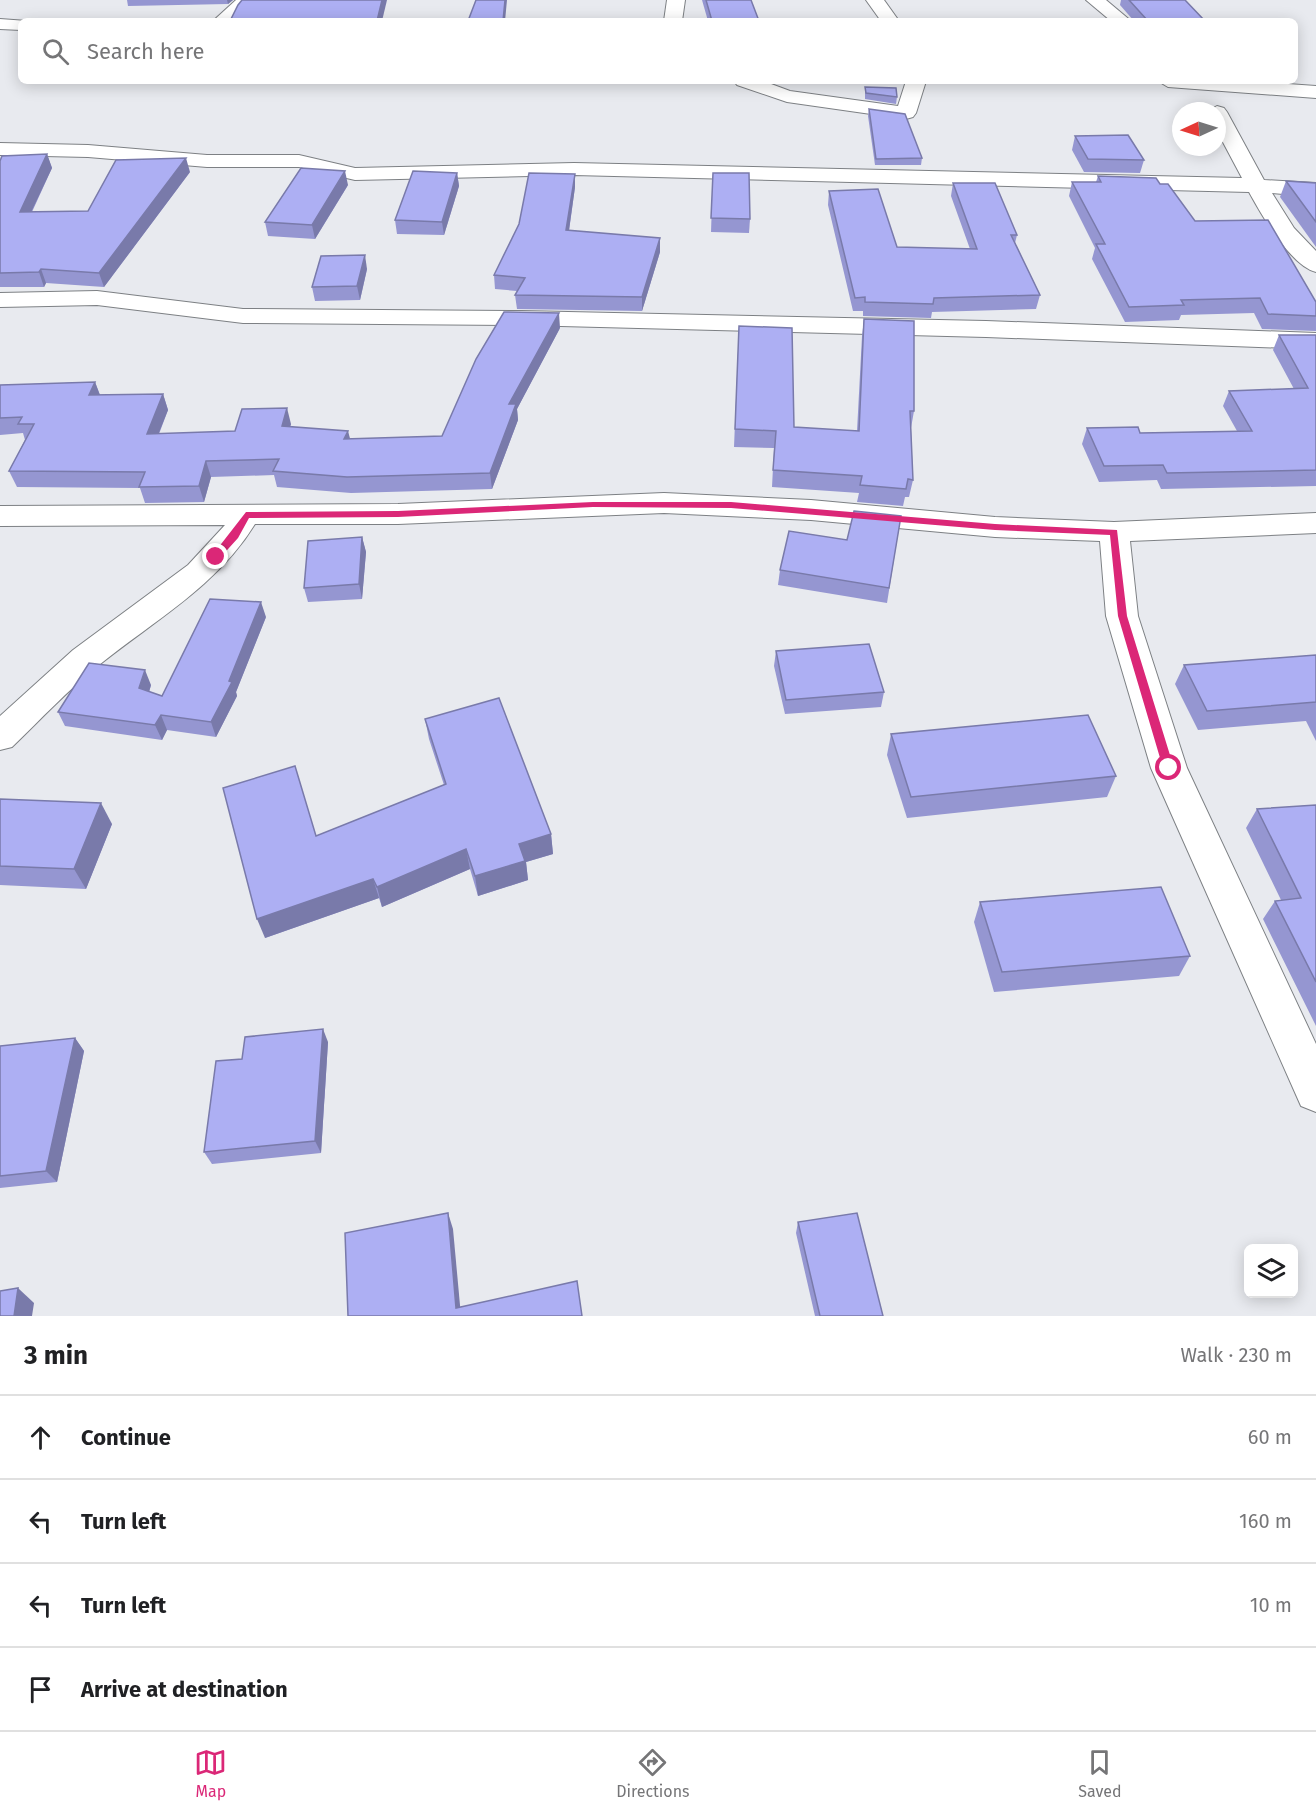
<!DOCTYPE html>
<html lang="en">
<head>
<meta charset="utf-8">
<style>
  :root { --surface:#fff; --page:#f2f2f2; --text:#202124; --muted:#757577; --line:#e0e0e0; --accent:#db2777 }
  body { margin:0; font-family:"Fira Sans",sans-serif; background:var(--page); color:var(--text) }
  .controls { position:absolute; right:18px; bottom:18px; display:grid; overflow:hidden; border-radius:9px; box-shadow:0 3px 15px #0003 }
  .controls button { width:54px; height:54px; display:grid; place-items:center; padding:0; border:0; border-bottom:2px solid var(--line); background:var(--surface); color:var(--text); font:30px sans-serif }
  .compass { position:absolute; left:1172px; top:102px; width:54px; height:54px; border-radius:50%; background:var(--surface); box-shadow:0 3px 15px #0003; rotate:266deg }
  .stop { position:absolute; width:18px; height:18px; margin:-14px; border:4px solid #db2777; border-radius:50%; background:#fff }
  .stop.end { background:#db2777; border-color:#fff; box-shadow:0 2px 6px #0008 }
  .list { margin:0; padding:0; list-style:none }
  h2 { display:flex; justify-content:space-between; align-items:center; height:78px; margin:0; padding:0 24px; font-size:26px }
  h2 small { font-size:20px; font-weight:400; color:var(--muted) }
  .list li { display:grid; grid-template-columns:39px 1fr auto; gap:18px; align-items:center; box-sizing:border-box; height:84px; padding:0 24px; border-top:2px solid var(--line) }
  .list b { display:block; font-size:22px; white-space:nowrap }
  .list em { font-size:20px; font-style:normal; color:var(--muted) }
  .icon { flex:none; width:33px; height:33px; fill:none; stroke:currentColor; stroke-width:2; stroke-linecap:round; stroke-linejoin:round }
  .map { position:relative; flex:none; width:1316px; height:1316px; overflow:hidden }
  .search { position:absolute; background:var(--surface); box-shadow:0 3px 15px #0003; left:18px; right:18px; top:18px; height:66px; display:flex; align-items:center; gap:15px; box-sizing:border-box; padding:0 21px; border-radius:9px; color:var(--muted); font-size:22px }
  .sheet { height:414px; background:var(--surface) }
  nav { display:flex; justify-content:space-around; align-items:center; box-sizing:border-box; height:84px; border-top:2px solid var(--line); background:var(--surface); font-size:16px; color:var(--muted) }
  nav a { display:grid; justify-items:center; gap:3px }
  nav .on { color:var(--accent) }
  .map>svg:first-child { display:block }
  .lines { fill:none; stroke-linecap:round; stroke-linejoin:round }
  .street-casing { stroke:#7d8084; stroke-width:2 }
  .street { fill:#fff; fill-rule:evenodd }
  .wall { fill:#9596d1 }
  .shaded-wall { fill:#797aaa }
  .building { fill:#adaff3; stroke:#797aaa; stroke-width:1.5 }
  .route { fill:#db2777 }
</style>
</head>
<body>
<div class="map">
<svg width="1316" height="1316" viewBox="0 0 1316 1316">
  <rect width="100%" height="100%" fill="#e8eaef"/>
  <g class="lines">
    <g class="street-casing">
      <g id="street">
        <path d="M 236,0 L 255,0 L 233,21 L 213,21 Z"/>
        <path d="M 667,0 L 685,0 L 682,21 L 664,21 Z"/>
        <path d="M 866,0 L 884,0 L 899,21 L 881,21 Z"/>
        <path d="M 1086,0 L 1106,0 L 1131,21 L 1111,21 Z"/>
        <path d="M 0,19 L 27,21 L 21,21 L 21,30 L 0,29 Z"/>
        <path d="M 734,81 L 763,81 L 790,91 L 898,106 L 906,81 L 926,81 L 916,113 L 913,117 L 906,119 L 787,102 L 737,85 Z"/>
        <path d="M 1158,81 L 1247,81 L 1316,86 L 1316,98 L 1168,87 Z"/>
        <path d="M 1217,106 L 1224,108 L 1227,112 L 1264,180 L 1316,183 L 1316,197 L 1272,193 L 1294,228 L 1316,251 L 1316,272 C 1291,266 1261,214 1249,192 L 574,175 L 355,180 L 299,167 L 207,167 L 88,157 L 0,155 L 0,143 L 88,145 L 207,155 L 299,155 L 355,168 L 574,163 L 1242,178 L 1217,131 L 1217,111 L 1208,111 Z"/>
        <path d="M 97,291 L 243,309 L 522,311 L 986,321 L 1316,333 L 1316,349 L 986,337 L 522,325 L 243,323 L 97,305 L 0,307 L 0,293 Z"/>
        <path d="M 664,493 L 811,500 L 995,517 L 1114,522 L 1316,513 L 1316,533 L 1130,541 L 1138,616 L 1187,768 L 1316,1044 L 1316,1112 L 1301,1106 L 1151,768 L 1106,616 L 1100,541 L 995,537 L 811,520 L 664,513 L 398,524 L 255,524 C 217,586 155,620 99,665 C 68,690 41,719 12,747 L 0,750 L 0,716 L 73,650 L 188,565 L 225,525 L 0,526 L 0,506 L 398,504 Z"/>
      </g>
    </g>
    <use href="#street" class="street"/>
  </g>
  <g class="wall">
    <path d="M 127,0 L 233,0 L 228,4 L 128,6 Z"/>
    <path d="M 702,0 L 751,0 L 759,21 L 708,21 Z"/>
    <path d="M 1121,0 L 1185,0 L 1205,21 L 1134,21 L 1120,5 Z"/>
    <path d="M 865,87 L 897,97 L 896,104 L 865,99 Z"/>
    <path d="M 869,109 L 922,158 L 921,165 L 875,165 L 868,116 Z"/>
    <path d="M 1075,136 L 1144,160 L 1140,173 L 1084,172 L 1072,150 Z"/>
    <path d="M 47,154 L 52,168 L 32,212 L 88,211 L 190,172 L 104,287 L 46,283 L 44,287 L 0,287 L 0,161 Z"/>
    <path d="M 457,173 L 459,186 L 444,235 L 397,234 L 395,220 Z"/>
    <path d="M 713,173 L 750,219 L 749,233 L 711,232 Z"/>
    <path d="M 1098,176 L 1160,184 L 1195,221 L 1316,302 L 1316,331 L 1262,329 L 1254,313 L 1181,315 L 1179,320 L 1125,322 L 1092,259 L 1095,248 L 1069,196 L 1072,182 L 1096,182 Z"/>
    <path d="M 1286,181 L 1316,183 L 1316,247 L 1280,197 Z"/>
    <path d="M 953,183 L 1017,235 L 1015,243 L 1040,295 L 1036,309 L 932,312 L 931,318 L 863,316 L 863,311 L 853,311 L 828,205 L 829,191 L 897,247 L 970,249 L 951,196 Z"/>
    <path d="M 348,185 L 315,239 L 268,236 L 265,222 Z"/>
    <path d="M 575,187 L 569,231 L 660,252 L 642,311 L 517,309 L 515,295 L 517,291 L 495,289 L 494,275 Z"/>
    <path d="M 367,269 L 360,300 L 315,301 L 312,287 Z"/>
    <path d="M 864,319 L 914,411 L 911,428 L 913,480 L 909,497 L 905,497 L 903,506 L 857,502 L 859,493 L 772,487 L 774,448 L 734,447 L 739,326 L 794,427 L 857,431 L 862,336 Z"/>
    <path d="M 560,328 L 517,409 L 518,420 L 492,489 L 351,493 L 277,487 L 274,475 L 211,477 L 204,502 L 145,503 L 140,488 L 17,487 L 9,471 L 25,440 L 23,433 L 0,435 L 0,385 L 95,382 L 100,395 L 163,394 L 168,410 L 159,434 L 235,431 L 291,424 L 290,426 L 350,439 L 442,436 Z"/>
    <path d="M 1279,335 L 1316,335 L 1316,486 L 1161,489 L 1157,480 L 1099,482 L 1082,444 L 1087,428 L 1140,433 L 1237,431 L 1223,406 L 1229,391 L 1294,389 L 1273,350 Z"/>
    <path d="M 901,516 L 887,603 L 778,585 L 780,570 Z"/>
    <path d="M 362,537 L 366,552 L 362,599 L 308,602 L 304,588 Z"/>
    <path d="M 266,617 L 236,692 L 237,696 L 216,737 L 167,730 L 162,740 L 65,726 L 58,712 L 151,685 L 149,692 L 162,696 Z"/>
    <path d="M 776,651 L 884,692 L 881,707 L 785,714 L 774,666 Z"/>
    <path d="M 1316,655 L 1316,741 L 1306,721 L 1198,730 L 1175,684 L 1184,665 Z"/>
    <path d="M 425,719 L 551,834 L 553,854 L 526,862 L 528,880 L 478,896 L 470,869 L 382,907 L 379,898 L 265,938 L 295,766 L 316,836 L 444,785 L 429,739 Z"/>
    <path d="M 891,734 L 1116,776 L 1107,797 L 907,818 L 887,755 Z"/>
    <path d="M 0,799 L 112,824 L 86,889 L 0,885 Z"/>
    <path d="M 1316,805 L 1316,1026 L 1263,919 L 1275,901 L 1281,900 L 1246,828 L 1257,809 Z"/>
    <path d="M 980,902 L 1190,956 L 1179,976 L 994,992 L 974,922 Z"/>
    <path d="M 75,1038 L 84,1051 L 57,1182 L 0,1188 L 0,1046 Z"/>
    <path d="M 328,1042 L 321,1153 L 212,1164 L 204,1152 L 242,1059 Z"/>
    <path d="M 798,1222 L 883,1316 L 815,1316 L 796,1233 Z"/>
  </g>
  <g class="shaded-wall">
    <path d="M 227,0 L 233,0 L 228,4 Z"/>
    <path d="M 382,0 L 387,0 L 382,21 L 377,21 Z"/>
    <path d="M 505,0 L 507,0 L 505,21 L 503,21 Z"/>
    <path d="M 47,154 L 52,168 L 25,225 L 20,212 Z"/>
    <path d="M 186,158 L 190,172 L 104,287 L 99,273 Z"/>
    <path d="M 345,171 L 348,185 L 315,239 L 312,225 Z"/>
    <path d="M 457,173 L 459,186 L 444,235 L 442,222 Z"/>
    <path d="M 575,174 L 575,187 L 567,244 L 566,230 Z"/>
    <path d="M 660,238 L 660,252 L 642,311 L 642,297 Z"/>
    <path d="M 365,255 L 367,269 L 360,300 L 357,286 Z"/>
    <path d="M 41,269 L 46,283 L 44,287 L 39,272 Z"/>
    <path d="M 559,313 L 560,328 L 517,409 L 518,420 L 492,489 L 490,473 L 509,404 Z"/>
    <path d="M 95,382 L 101,398 L 89,395 Z"/>
    <path d="M 163,394 L 168,410 L 152,450 L 147,434 Z"/>
    <path d="M 287,408 L 291,424 L 286,442 L 282,426 Z"/>
    <path d="M 348,431 L 352,446 L 344,439 Z"/>
    <path d="M 206,461 L 211,477 L 204,502 L 199,486 Z"/>
    <path d="M 362,537 L 366,552 L 362,599 L 359,584 Z"/>
    <path d="M 261,602 L 266,617 L 236,692 L 237,696 L 216,737 L 211,722 L 229,681 Z"/>
    <path d="M 145,670 L 151,685 L 146,702 L 139,688 Z"/>
    <path d="M 161,715 L 167,730 L 162,740 L 155,725 Z"/>
    <path d="M 101,803 L 112,824 L 86,889 L 74,869 Z"/>
    <path d="M 551,834 L 553,854 L 526,862 L 528,880 L 478,896 L 475,876 L 519,844 Z"/>
    <path d="M 466,849 L 470,869 L 382,907 L 377,887 Z"/>
    <path d="M 373,879 L 379,898 L 265,938 L 257,919 Z"/>
    <path d="M 323,1029 L 328,1042 L 321,1153 L 315,1141 Z"/>
    <path d="M 75,1038 L 84,1051 L 57,1182 L 46,1171 Z"/>
    <path d="M 448,1213 L 453,1229 L 461,1316 L 456,1308 Z"/>
    <path d="M 18,1288 L 34,1303 L 32,1316 L 14,1316 Z"/>
  </g>
  <g class="building">
    <path d="M 242,0 L 382,0 L 377,21 L 230,21 L 238,5 Z"/>
    <path d="M 476,0 L 505,0 L 503,21 L 468,21 Z"/>
    <path d="M 706,0 L 751,0 L 759,21 L 712,21 Z"/>
    <path d="M 1129,0 L 1185,0 L 1205,21 L 1148,21 Z"/>
    <path d="M 865,87 L 896,88 L 897,97 L 866,93 Z"/>
    <path d="M 869,109 L 905,114 L 922,158 L 876,159 Z"/>
    <path d="M 1128,135 L 1144,160 L 1088,159 L 1075,136 Z"/>
    <path d="M 47,154 L 20,212 L 88,211 L 116,160 L 186,158 L 99,273 L 41,269 L 39,272 L 0,273 L 0,161 L 2,156 Z"/>
    <path d="M 301,168 L 345,171 L 312,225 L 265,222 Z"/>
    <path d="M 413,171 L 457,173 L 442,222 L 395,220 Z"/>
    <path d="M 529,173 L 575,174 L 566,230 L 660,238 L 642,297 L 515,295 L 525,278 L 494,275 L 519,224 Z"/>
    <path d="M 713,173 L 749,173 L 750,219 L 711,218 Z"/>
    <path d="M 1098,176 L 1156,178 L 1160,184 L 1168,184 L 1195,221 L 1268,220 L 1316,302 L 1316,316 L 1268,314 L 1260,298 L 1181,300 L 1184,305 L 1129,307 L 1096,244 L 1105,244 L 1072,182 L 1101,182 Z"/>
    <path d="M 1286,181 L 1316,183 L 1316,222 Z"/>
    <path d="M 953,183 L 995,183 L 1017,235 L 1011,235 L 1040,295 L 934,298 L 933,304 L 865,302 L 865,297 L 855,298 L 829,191 L 878,189 L 897,247 L 977,249 Z"/>
    <path d="M 365,255 L 357,286 L 312,287 L 321,256 Z"/>
    <path d="M 504,312 L 559,313 L 509,404 L 516,404 L 490,473 L 347,477 L 273,471 L 279,459 L 206,461 L 199,486 L 139,487 L 145,472 L 9,471 L 34,424 L 18,424 L 22,417 L 0,418 L 0,385 L 95,382 L 89,395 L 163,394 L 147,434 L 235,431 L 242,409 L 287,408 L 282,426 L 348,431 L 344,439 L 442,436 L 476,359 Z"/>
    <path d="M 864,319 L 914,321 L 914,411 L 910,411 L 913,480 L 908,479 L 906,489 L 860,485 L 862,476 L 773,470 L 776,431 L 735,429 L 739,326 L 792,328 L 794,427 L 859,431 Z"/>
    <path d="M 1279,335 L 1316,335 L 1316,470 L 1167,473 L 1163,465 L 1104,466 L 1087,428 L 1138,427 L 1140,433 L 1252,431 L 1229,391 L 1308,388 Z"/>
    <path d="M 854,511 L 901,516 L 889,588 L 780,570 L 789,531 L 847,540 Z"/>
    <path d="M 362,537 L 359,584 L 304,588 L 308,541 Z"/>
    <path d="M 210,599 L 261,602 L 229,681 L 232,682 L 211,722 L 161,715 L 155,725 L 58,712 L 89,663 L 145,670 L 139,688 L 162,696 Z"/>
    <path d="M 869,644 L 884,692 L 786,700 L 776,651 Z"/>
    <path d="M 1316,655 L 1316,702 L 1207,711 L 1184,665 Z"/>
    <path d="M 499,698 L 551,834 L 519,844 L 525,861 L 475,876 L 466,849 L 377,887 L 373,879 L 257,919 L 223,788 L 295,766 L 316,836 L 446,784 L 425,719 Z"/>
    <path d="M 1088,715 L 1116,776 L 911,797 L 891,734 Z"/>
    <path d="M 0,799 L 101,803 L 74,869 L 0,866 Z"/>
    <path d="M 1316,805 L 1316,982 L 1275,901 L 1301,898 L 1257,809 Z"/>
    <path d="M 1161,887 L 1190,956 L 1002,972 L 980,902 Z"/>
    <path d="M 323,1029 L 315,1141 L 204,1152 L 216,1061 L 242,1059 L 245,1037 Z"/>
    <path d="M 75,1038 L 46,1171 L 0,1176 L 0,1046 Z"/>
    <path d="M 448,1213 L 456,1308 L 577,1281 L 582,1316 L 348,1316 L 345,1233 Z"/>
    <path d="M 857,1213 L 883,1316 L 820,1316 L 798,1222 Z"/>
    <path d="M 18,1288 L 14,1316 L 0,1316 L 0,1291 Z"/>
  </g>
  <path class="route" d="M 593,502 L 731,502 L 995,524 L 1117,530 L 1127,616 L 1174,768 L 1169,772 L 1163,768 L 1118,616 L 1110,535 L 995,530 L 731,508 L 593,507 L 398,517 L 249,518 L 238,538 L 219,559 L 211,557 L 246,512 L 398,511 Z"/>
</svg>
<div class="controls">
<button><svg class="icon" aria-label="layers" viewBox="0 0 24 24"><path d="M12 4l9 5-9 5-9-5zM3 14l9 5 9-5"/></svg></button>
</div>
<svg class="compass" viewBox="-18 -18 36 36"><path d="M0-13l5 13h-10z" fill="#e53935"/><path d="M0 13l5-13h-10z" fill="#757577"/></svg>
<div class="stop" style="left:1169px;top:768px"></div>
<div class="stop end" style="left:216px;top:557px"></div>
<div class="search"><svg class="icon" aria-label="search" viewBox="0 0 24 24"><circle cx="10" cy="10" r="6"/><path d="M15 15l6 6"/></svg>Search here</div>
</div>
<section class="sheet">
<h2>3 min<small>Walk · 230 m</small></h2>
<ul class="list">
<li><svg class="icon" aria-label="ahead" viewBox="0 0 24 24"><path d="M12 20V5M6 11l6-6 6 6"/></svg><div><b>Continue</b></div><em>60 m</em></li>
<li><svg class="icon" aria-label="left" viewBox="0 0 24 24"><path d="M17 20v-9H6M10 6l-5 5 5 5"/></svg><div><b>Turn left</b></div><em>160 m</em></li>
<li><svg class="icon" aria-label="left" viewBox="0 0 24 24"><path d="M17 20v-9H6M10 6l-5 5 5 5"/></svg><div><b>Turn left</b></div><em>10 m</em></li>
<li><svg class="icon" aria-label="arrive" viewBox="0 0 24 24"><path d="M6 21V4h12l-3 4 3 4H6"/></svg><div><b>Arrive at destination</b></div></li>
</ul>
</section>
<nav>
<a class="on"><svg class="icon" aria-label="map" viewBox="0 0 24 24"><path d="M3 6l6-2 6 2 6-2v14l-6 2-6-2-6 2zM9 4v14M15 6v14"/></svg>Map</a>
<a><svg class="icon" aria-label="directions" viewBox="0 0 24 24"><path d="M12 3l9 9-9 9-9-9zM9 14v-3h6M13 9l2 2-2 2"/></svg>Directions</a>
<a><svg class="icon" aria-label="saved" viewBox="0 0 24 24"><path d="M7 4h10v16l-5-4-5 4z"/></svg>Saved</a>
</nav>
</body>
</html>
